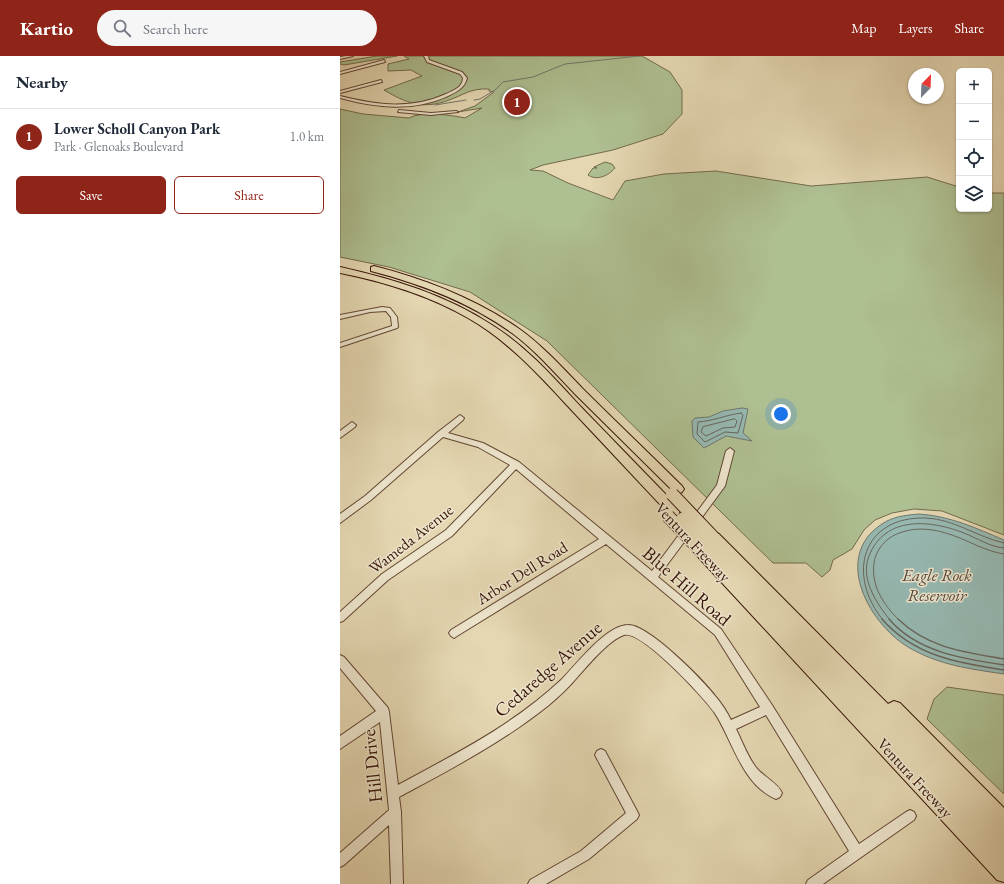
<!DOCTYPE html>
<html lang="en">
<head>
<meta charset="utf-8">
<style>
  :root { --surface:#fff; --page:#f6f6f7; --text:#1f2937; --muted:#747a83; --line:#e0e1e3; --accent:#8f2418 }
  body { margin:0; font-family:"EB Garamond",serif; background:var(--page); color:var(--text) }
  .controls { position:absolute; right:12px; top:12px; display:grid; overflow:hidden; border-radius:6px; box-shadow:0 1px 3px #0004 }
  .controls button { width:36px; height:36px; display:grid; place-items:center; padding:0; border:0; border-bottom:1px solid var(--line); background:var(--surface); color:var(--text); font:20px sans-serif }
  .compass { position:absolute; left:568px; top:12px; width:36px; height:36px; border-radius:50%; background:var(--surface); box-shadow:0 1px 3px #0004; rotate:23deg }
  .you { position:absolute; left:441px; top:358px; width:14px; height:14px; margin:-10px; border:3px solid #fff; border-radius:50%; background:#1a73e8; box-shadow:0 0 0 6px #1a73e833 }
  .badge { display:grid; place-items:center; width:26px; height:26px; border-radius:50%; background:var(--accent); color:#fff; font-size:13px; font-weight:700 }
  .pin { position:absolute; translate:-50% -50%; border:2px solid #fff; box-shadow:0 1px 4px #0006 }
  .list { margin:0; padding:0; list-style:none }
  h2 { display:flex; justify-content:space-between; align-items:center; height:52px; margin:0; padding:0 16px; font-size:17px }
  h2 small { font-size:13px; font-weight:400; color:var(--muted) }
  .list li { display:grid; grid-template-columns:26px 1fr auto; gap:12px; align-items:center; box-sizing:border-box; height:56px; padding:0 16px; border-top:1px solid var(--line) }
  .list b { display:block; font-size:15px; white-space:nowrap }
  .list p { margin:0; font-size:13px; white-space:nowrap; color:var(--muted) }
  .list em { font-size:13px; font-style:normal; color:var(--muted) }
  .actions { display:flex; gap:8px; padding:12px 16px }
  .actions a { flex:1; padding:9px 0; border:1px solid var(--accent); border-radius:6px; text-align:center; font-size:14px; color:var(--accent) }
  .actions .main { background:var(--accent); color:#fff }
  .icon { flex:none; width:22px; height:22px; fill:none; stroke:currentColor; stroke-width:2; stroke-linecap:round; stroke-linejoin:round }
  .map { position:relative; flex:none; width:664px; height:828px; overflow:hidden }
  header { display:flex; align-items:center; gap:24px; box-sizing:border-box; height:56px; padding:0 20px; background:var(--accent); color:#fff }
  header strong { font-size:19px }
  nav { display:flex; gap:22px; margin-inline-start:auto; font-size:14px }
  .search { width:280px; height:36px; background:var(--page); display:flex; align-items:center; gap:10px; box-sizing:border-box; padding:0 14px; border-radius:22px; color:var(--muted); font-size:15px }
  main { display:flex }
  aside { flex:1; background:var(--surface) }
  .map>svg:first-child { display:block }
  .green { fill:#aebf91; stroke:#736a4c }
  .water { fill:#96b8b1; stroke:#70776d }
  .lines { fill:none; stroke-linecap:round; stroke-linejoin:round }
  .shore-far1 { stroke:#67665c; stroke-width:1 }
  .shore { stroke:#67665c; stroke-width:1.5 }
  .stream { stroke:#70776d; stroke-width:1 }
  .minor-casing { stroke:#634632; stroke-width:2 }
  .highway-casing { stroke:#381508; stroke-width:2 }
  .minor { fill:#ede5cd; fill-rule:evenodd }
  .highway { fill:#e4d7b2; fill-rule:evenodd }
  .highway-bridge-casing { stroke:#381508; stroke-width:14; stroke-linecap:butt }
  .highway-bridge { stroke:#e4d7b2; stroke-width:12 }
  .labels { text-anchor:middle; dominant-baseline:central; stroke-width:3; stroke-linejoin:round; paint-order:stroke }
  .street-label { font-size:16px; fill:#381508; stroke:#ede5cd }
  .water-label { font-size:17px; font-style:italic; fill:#54463b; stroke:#ede5cd }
  .near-street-label { font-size:19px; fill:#381508; stroke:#ede5cd }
</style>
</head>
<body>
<header>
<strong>Kartio</strong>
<div class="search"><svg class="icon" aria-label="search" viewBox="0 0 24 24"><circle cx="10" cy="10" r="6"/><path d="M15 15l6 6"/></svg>Search here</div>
<nav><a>Map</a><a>Layers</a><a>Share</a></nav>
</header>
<main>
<aside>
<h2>Nearby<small></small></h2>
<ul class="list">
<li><span class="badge">1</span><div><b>Lower Scholl Canyon Park</b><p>Park · Glenoaks Boulevard</p></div><em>1.0 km</em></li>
</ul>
<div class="actions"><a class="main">Save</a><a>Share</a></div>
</aside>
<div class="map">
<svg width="664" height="828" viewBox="0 0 664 828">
  <rect width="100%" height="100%" fill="#e4d7b2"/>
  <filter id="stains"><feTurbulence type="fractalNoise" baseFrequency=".005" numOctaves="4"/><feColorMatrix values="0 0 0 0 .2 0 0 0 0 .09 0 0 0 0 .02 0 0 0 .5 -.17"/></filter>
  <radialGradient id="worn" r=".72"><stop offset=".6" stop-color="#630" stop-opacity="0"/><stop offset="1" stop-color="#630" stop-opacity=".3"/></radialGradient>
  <g class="green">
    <path d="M 37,0 L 57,0 L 4,9 L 0,8 L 0,6 Z"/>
    <path d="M 64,0 L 302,0 L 330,16 L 342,34 L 342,58 L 323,78 L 273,94 L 203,109 L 190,114 L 203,115 L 228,127 L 273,144 L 285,125 L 324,118 L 376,115 L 471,130 L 587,121 L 619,131 L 619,153 L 649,153 L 649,137 L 664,137 L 664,479 L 602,455 L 574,453 L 552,457 L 535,464 L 524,474 L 512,493 L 493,504 L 490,514 L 482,521 L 466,507 L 433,507 L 207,285 L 130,236 L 49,211 L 0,201 L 0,53 L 23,58 L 69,62 C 80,55 112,59 125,62 L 142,52 L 118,56 L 135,50 L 154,36 L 149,35 L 149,33 C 130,32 124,39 109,44 C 83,54 66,47 44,34 L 82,20 L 71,14 L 48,15 L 48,8 L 69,3 Z"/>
    <path d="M 265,106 L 272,108 L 275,112 C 268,120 257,125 248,119 L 253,112 L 257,112 L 254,111 Z"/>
    <path d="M 607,631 L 664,639 L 664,738 L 587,663 L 594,643 Z"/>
  </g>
  <g class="water">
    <path d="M 402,352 L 408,353 L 403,377 L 412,385 L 386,380 L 364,392 L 353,381 L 352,365 L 355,362 L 369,361 L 383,355 Z"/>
    <path d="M 579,458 C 610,460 636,472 664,484 L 664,618 C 630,613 598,609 568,591 C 527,566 490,496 547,465 C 557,460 568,459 579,458 Z"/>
  </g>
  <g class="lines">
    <g class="shore-far1">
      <path d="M 401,357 L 403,359 L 398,377 L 385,376 L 365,386 L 357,378 L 358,366 C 373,365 386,359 401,357 Z"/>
      <path d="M 395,363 L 397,365 L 395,371 L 383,372 L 366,380 L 361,376 L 363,371 Z"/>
      <path d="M 543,564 C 506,519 522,460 586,462 C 614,463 637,481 664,487"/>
      <path d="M 550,564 C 536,547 520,522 529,500 C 545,459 591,464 624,477 C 637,482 650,491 664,492"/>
      <path d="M 559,564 C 543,548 531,530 534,507 C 535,498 541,489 547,484 C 554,478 562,476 570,474 C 594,470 616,480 638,490 C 646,493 655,497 664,498"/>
    </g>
    <g class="shore">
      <path d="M 542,563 C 574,600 618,607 664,614"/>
      <path d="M 549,563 C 577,596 623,603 664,609"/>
      <path d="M 558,563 C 588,592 624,596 664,603"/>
    </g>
    <g class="stream">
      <path d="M 134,44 L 140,43 L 155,34 L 163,26 L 193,21 L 225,8 L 299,0"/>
      <path d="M 95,49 L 126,44"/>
    </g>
    <g class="minor-casing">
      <g id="minor">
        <path d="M 6,0 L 13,0 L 0,3 L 0,1 Z"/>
        <path d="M 84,0 L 88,0 L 89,4 L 122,16 L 127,22 C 125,32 116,36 108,40 C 73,56 36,52 0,42 L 0,40 C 36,49 71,54 106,38 C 114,34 122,32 123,22 L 120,18 L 87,6 Z"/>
        <path d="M 44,4 L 45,6 L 0,18 L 0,16 Z"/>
        <path d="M 41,24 L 42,26 L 0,37 L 0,35 Z"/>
        <path d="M 59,54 L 91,57 L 116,55 L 118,56 L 91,59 L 58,56 Z"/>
        <path d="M 42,251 L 50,252 L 57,261 L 58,271 L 57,272 L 0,291 L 0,287 L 52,270 L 51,261 L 46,255 L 30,256 L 0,263 L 0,259 Z"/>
        <path d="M 120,359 L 124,362 L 123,364 L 108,377 L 143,387 L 179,406 L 312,515 L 344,472 L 347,471 L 350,472 L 351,475 L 350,478 L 318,521 L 381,573 L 432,649 L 519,788 L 566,756 L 570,754 L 574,756 L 576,760 L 574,764 L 483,828 L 466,828 L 468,824 L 509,795 L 426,659 L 396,673 C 402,685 407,699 415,710 C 422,720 438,727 442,737 L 440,741 L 436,743 C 401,728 393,684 374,656 C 364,641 300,573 284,579 C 268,584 245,613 233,626 C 226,634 217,642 209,649 C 163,686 111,713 59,741 L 61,756 L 63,828 L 51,828 L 49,769 L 4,809 L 0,811 L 0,797 L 49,754 L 40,666 L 0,693 L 0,680 L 36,655 L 0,612 L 0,599 L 4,601 L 48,652 L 49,656 L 58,729 C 115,698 173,669 221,624 C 236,609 266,569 288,569 C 308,568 363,624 376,641 C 382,648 387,656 391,664 L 420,651 L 375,579 L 266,488 L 117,580 L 114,582 L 111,580 L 109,577 L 111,574 L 259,483 L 176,413 L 112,480 L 48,524 L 3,565 L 0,566 L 0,556 L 42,518 L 106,474 L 170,409 L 138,391 L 103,381 L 31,444 L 0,467 L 0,458 L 25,440 L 98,376 Z"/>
        <path d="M 12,366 L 16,369 L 15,371 L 0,382 L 0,375 Z"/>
        <path d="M 390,392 L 394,395 L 385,430 L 357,468 L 354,470 L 351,468 L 350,466 L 351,464 L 377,429 L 386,395 Z"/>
        <path d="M 261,693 L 265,695 L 297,755 L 299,759 L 297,763 L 249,803 L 206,828 L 188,828 L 190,824 L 241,795 L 286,757 L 255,699 L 257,695 Z"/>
      </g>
    </g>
    <g class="highway-casing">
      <g id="highway">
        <path d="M 34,210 C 85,223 134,242 178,272 C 202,289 222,311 242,332 C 275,365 309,397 342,430 L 344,433 L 342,436 L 338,438 L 334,436 C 301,403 268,371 235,338 C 215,317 195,294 172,277 C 129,246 81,228 31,215 L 31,211 Z"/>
        <path d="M 0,211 C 54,223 106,239 152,269 C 187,291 214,322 241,351 C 274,385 306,418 338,451 L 340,455 L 338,459 L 334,460 L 330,459 C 299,426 269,394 238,361 C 204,325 172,287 128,262 C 88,239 45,226 0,217 Z"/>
        <path d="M 374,476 L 379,478 L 548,648 L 554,645 L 560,647 L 664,752 L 664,826 L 657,824 L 359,502 L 357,498 L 359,494 L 363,493 L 364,487 L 369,485 L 367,482 L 369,478 Z"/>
      </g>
    </g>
    <use href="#minor" class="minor"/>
    <use href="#highway" class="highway"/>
    <g class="highway-bridge-casing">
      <g id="highway-bridge">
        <path d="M 332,438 L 374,482"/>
        <path d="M 328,460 L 364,498"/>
        <path d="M 342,463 L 369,491"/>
      </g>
    </g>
    <use href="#highway-bridge" class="highway-bridge"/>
  </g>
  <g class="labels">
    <g class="street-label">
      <text transform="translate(71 483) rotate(-38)">Wameda Avenue</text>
      <text transform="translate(353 486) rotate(47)">Ventura Freeway</text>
      <text transform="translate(182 517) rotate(-32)">Arbor Dell Road</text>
      <text transform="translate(575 722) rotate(47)">Ventura Freeway</text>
    </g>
    <g class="water-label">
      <text x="597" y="519">Eagle Rock<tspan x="597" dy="20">Reservoir</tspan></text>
    </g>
    <g class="near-street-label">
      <text transform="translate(347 530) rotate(41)">Blue Hill Road</text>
      <text transform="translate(208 613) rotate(-41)">Cedaredge Avenue</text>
      <text transform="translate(32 710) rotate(-96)">Hill Drive</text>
    </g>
  </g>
  <rect width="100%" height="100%" filter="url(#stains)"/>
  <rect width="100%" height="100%" fill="url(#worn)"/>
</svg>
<div class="controls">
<button>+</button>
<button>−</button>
<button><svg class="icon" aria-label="locate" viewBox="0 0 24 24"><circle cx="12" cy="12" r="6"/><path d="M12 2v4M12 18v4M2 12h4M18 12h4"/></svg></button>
<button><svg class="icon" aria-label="layers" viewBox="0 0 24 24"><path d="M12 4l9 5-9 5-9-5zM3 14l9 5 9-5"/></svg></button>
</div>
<svg class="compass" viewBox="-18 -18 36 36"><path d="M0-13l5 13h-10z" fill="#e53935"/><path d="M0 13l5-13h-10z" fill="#747a83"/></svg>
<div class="you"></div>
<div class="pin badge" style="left:177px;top:46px">1</div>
</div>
</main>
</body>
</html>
